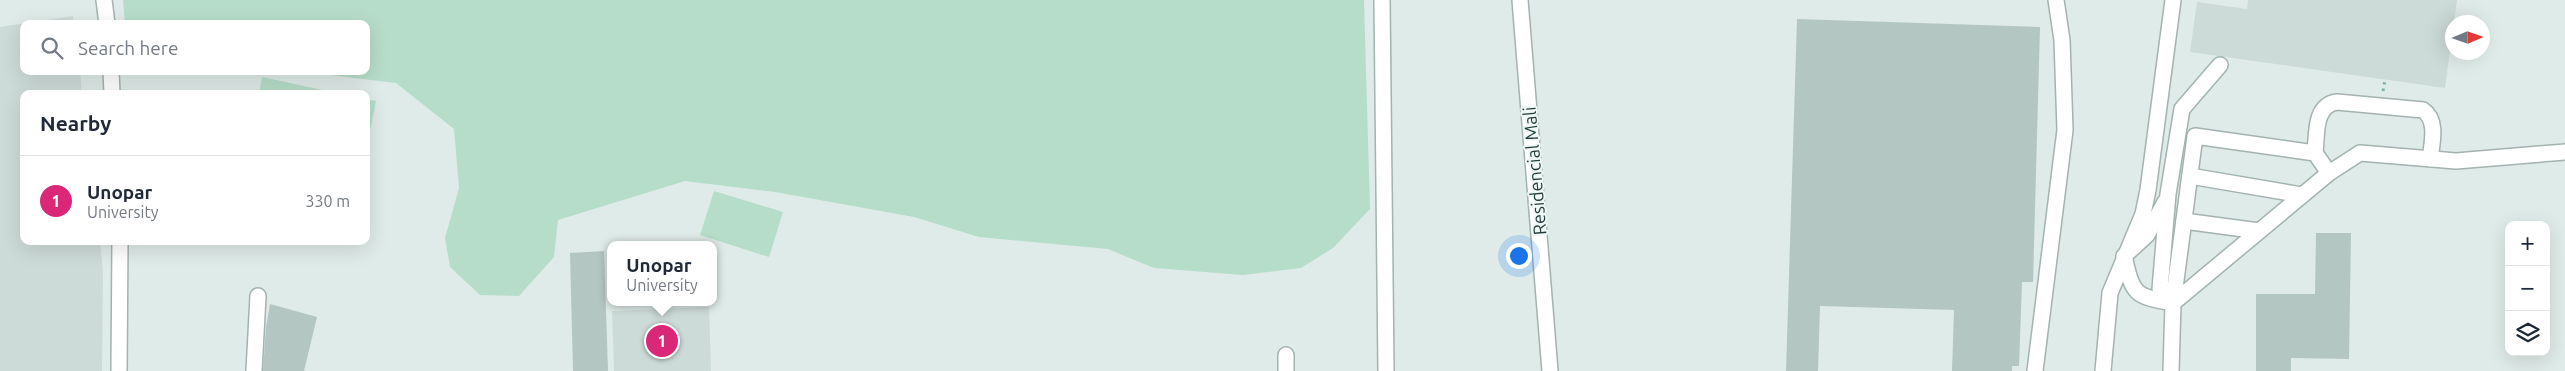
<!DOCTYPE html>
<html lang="en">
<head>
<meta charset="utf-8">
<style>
  :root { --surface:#fff; --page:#f2f2f3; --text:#1f2937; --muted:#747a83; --line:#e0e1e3; --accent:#db2777 }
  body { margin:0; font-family:Ubuntu,sans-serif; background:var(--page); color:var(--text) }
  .controls { position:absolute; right:15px; bottom:15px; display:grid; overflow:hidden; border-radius:10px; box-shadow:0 5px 20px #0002 }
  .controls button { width:45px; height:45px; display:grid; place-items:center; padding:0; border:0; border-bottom:1px solid var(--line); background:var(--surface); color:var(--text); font:25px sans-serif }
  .compass { position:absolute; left:2445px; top:15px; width:45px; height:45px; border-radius:50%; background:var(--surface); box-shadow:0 5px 20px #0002; rotate:88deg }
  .you { position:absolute; left:1518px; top:255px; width:18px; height:18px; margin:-12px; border:4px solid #fff; border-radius:50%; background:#1a73e8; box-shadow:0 0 0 8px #1a73e833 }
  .badge { display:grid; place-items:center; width:32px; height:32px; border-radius:50%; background:var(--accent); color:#fff; font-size:16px; font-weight:700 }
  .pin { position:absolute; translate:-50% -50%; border:2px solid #fff; box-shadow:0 1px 5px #0006 }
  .popup { position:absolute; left:607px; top:241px; width:110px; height:65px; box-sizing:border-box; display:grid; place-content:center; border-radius:10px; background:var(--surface); filter:drop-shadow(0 1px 4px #0005); font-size:16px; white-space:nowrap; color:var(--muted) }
  .popup b { font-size:19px; color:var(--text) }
  .popup::after { content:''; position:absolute; left:50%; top:100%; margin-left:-10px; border:10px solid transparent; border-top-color:var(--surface) }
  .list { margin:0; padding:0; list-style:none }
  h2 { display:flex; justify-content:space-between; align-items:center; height:65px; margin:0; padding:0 20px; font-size:21px }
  h2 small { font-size:16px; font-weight:400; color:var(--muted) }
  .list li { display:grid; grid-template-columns:32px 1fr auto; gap:15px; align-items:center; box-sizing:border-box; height:90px; padding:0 20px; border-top:1px solid var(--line) }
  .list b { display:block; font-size:19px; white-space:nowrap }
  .list p { margin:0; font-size:16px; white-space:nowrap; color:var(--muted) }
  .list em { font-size:16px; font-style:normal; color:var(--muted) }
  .icon { flex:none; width:28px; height:28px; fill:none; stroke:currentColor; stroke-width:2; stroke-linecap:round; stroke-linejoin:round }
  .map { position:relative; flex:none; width:2565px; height:371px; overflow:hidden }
  .search { position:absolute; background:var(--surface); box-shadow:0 5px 20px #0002; left:20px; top:20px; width:350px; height:55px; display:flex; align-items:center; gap:12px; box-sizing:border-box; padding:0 18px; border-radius:10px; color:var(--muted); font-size:19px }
  .panel { position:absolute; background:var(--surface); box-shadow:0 5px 20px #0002; left:20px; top:90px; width:350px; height:155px; border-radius:10px }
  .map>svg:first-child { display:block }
  .built { fill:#cddbd8 }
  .green { fill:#b6ddca }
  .building { fill:#b4c6c2 }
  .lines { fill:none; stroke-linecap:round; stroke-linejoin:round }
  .minor-casing { stroke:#a2b3b0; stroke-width:18 }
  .path { stroke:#7eb0ac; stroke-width:3; stroke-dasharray:2.5 4; stroke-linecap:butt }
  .minor { stroke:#fff; stroke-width:15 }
  .labels { text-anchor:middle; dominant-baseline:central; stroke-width:4; stroke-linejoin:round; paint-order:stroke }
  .street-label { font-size:18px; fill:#1f3b3a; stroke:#eff7f5 }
</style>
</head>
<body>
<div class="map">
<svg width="2565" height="371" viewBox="0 0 2565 371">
  <rect width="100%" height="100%" fill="#dfebe8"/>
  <g class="built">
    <path d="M 2248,0 L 2457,0 L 2445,88 L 2190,52 L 2197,2 L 2247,9 Z"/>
    <path d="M 73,16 L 74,24 L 24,24 L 24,71 L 80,71 L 82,94 L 24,94 L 24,241 L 100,241 L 103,273 L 102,371 L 0,371 L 0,27 Z"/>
    <path d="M 709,307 L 711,371 L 614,371 L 612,311 Z"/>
  </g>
  <g class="green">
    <path d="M 123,0 L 1364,0 L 1370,209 L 1333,248 L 1301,268 L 1243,275 L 1154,268 L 1108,249 L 979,237 L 914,217 L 775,192 L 685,181 L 558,220 L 554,257 L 519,296 L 480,295 L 450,267 L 445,238 L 459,188 L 454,129 L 396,83 L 296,71 L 366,71 L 366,24 L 125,24 Z"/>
    <path d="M 262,77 L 341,94 L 259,94 Z"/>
    <path d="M 366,99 L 376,101 L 366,150 Z"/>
    <path d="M 714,191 L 783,212 L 769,257 L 700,235 Z"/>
  </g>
  <g class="building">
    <path d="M 1797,19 L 2040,27 L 2033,282 L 2022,282 L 2019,366 L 2012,366 L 2012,371 L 1952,371 L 1954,310 L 1820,306 L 1818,371 L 1786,371 Z"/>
    <path d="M 2316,233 L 2351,233 L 2349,359 L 2291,358 L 2291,371 L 2256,371 L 2256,294 L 2315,294 Z"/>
    <path d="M 604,251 L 608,371 L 573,371 L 570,253 Z"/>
    <path d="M 270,304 L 317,317 L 304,371 L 263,371 L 266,327 Z"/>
  </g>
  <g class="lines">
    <g class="minor-casing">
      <g id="minor">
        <path d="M 104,0 L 107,24"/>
        <path d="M 1382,0 L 1386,371"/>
        <path d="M 1520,0 L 1550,371"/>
        <path d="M 111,71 L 112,94"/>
        <path d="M 2315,153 C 2317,134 2314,105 2337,102 L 2423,110 C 2438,120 2432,143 2430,159"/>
        <path d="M 2190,176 L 2302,195"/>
        <path d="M 2165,202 L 2147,235 L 2124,256 C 2133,295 2134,296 2173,303"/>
        <path d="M 2184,221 L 2259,231"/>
        <path d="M 2173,303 L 2329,173 L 2360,153 L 2456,161 L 2565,152"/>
        <path d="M 2173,303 L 2160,289 L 2168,194 L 2182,109 L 2220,65"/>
        <path d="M 119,371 L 120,241"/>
        <path d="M 254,371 L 258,296"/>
        <path d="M 1286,371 L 1286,355"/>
        <path d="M 2035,371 L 2065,130 L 2062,40 L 2056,0"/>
        <path d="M 2103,371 L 2110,293 L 2143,214 L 2148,190 L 2173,0"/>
        <path d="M 2171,371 L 2173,303 L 2195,136 L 2315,153 L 2329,173"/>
      </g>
    </g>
    <path class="path" d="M 2383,91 L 2385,80"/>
    <use href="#minor" class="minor"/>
  </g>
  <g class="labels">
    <g class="street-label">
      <text transform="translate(1534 171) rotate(-95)">Residencial Mali</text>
    </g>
  </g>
</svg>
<div class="controls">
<button>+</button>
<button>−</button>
<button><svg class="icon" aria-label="layers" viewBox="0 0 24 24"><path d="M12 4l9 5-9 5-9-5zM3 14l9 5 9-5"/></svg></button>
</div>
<svg class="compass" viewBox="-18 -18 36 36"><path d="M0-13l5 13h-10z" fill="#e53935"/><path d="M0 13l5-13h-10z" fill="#747a83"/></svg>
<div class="you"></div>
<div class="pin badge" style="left:662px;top:341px">1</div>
<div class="popup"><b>Unopar</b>University</div>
<div class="search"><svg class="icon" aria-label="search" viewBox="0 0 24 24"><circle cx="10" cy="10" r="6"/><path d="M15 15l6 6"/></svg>Search here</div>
<section class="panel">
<h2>Nearby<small></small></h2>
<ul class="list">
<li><span class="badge">1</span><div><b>Unopar</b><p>University</p></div><em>330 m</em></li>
</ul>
</section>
</div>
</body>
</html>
